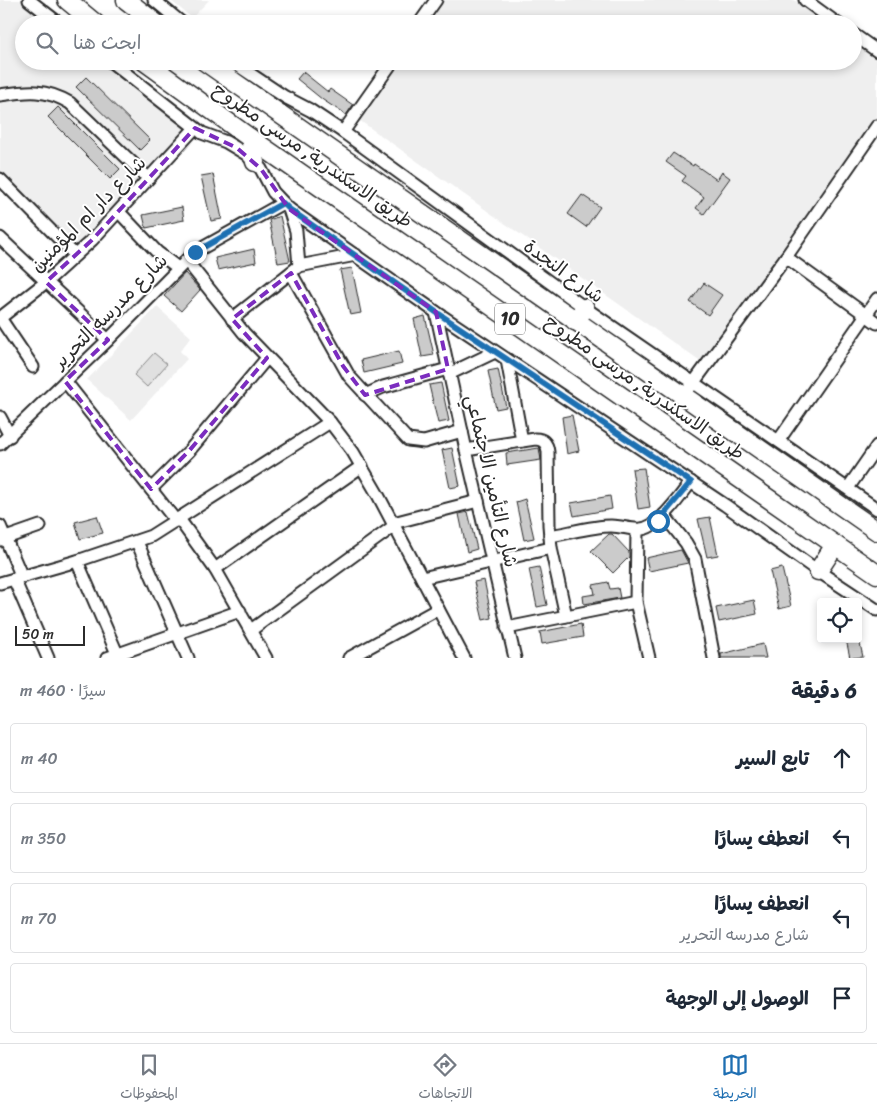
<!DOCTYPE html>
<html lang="ar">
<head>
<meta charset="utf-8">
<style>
  :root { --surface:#fff; --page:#f2f2f3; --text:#1f2937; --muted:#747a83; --line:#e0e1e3; --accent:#1f6fb2 }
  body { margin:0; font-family:Sriracha,"Playpen Sans Arabic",sans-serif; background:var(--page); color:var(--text); direction:rtl }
  .controls { position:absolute; right:15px; bottom:15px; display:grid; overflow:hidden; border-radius:5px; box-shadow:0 2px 8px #0003 }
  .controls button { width:45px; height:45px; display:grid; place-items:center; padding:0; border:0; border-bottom:1px solid var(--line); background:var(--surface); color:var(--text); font:25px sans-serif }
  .scale { position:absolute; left:15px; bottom:12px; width:70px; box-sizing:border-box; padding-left:5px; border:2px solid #2b2b2b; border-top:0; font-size:14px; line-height:18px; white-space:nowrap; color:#2b2b2b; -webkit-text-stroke:4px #fff; paint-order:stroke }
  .stop { position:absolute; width:15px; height:15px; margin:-11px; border:4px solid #1f6fb2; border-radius:50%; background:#fff }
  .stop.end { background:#1f6fb2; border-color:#fff; box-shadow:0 1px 5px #0008 }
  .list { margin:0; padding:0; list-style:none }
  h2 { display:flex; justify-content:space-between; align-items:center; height:65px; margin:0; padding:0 20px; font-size:21px }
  h2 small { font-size:16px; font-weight:400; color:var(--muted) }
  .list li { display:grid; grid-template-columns:32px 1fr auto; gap:15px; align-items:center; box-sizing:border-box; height:70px; margin:0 10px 10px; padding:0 10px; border:1px solid var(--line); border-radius:5px }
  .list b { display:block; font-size:19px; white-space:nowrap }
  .list p { margin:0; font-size:16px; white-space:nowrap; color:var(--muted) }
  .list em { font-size:16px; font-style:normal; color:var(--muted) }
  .icon { flex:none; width:28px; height:28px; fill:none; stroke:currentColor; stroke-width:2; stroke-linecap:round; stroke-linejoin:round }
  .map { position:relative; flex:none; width:877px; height:658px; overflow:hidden; direction:ltr }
  .search { position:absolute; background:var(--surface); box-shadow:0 2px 8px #0003; left:15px; right:15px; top:15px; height:55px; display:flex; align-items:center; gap:12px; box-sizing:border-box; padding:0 18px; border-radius:28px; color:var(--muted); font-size:19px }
  .sheet { height:385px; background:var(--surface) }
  nav { display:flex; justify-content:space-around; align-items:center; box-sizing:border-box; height:70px; border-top:1px solid var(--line); background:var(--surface); font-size:14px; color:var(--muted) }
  nav a { display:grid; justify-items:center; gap:2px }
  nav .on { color:var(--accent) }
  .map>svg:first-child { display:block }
  .built { fill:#efefef }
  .green { fill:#e0e0e0; stroke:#868686 }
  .building { fill:#cbcbcb; stroke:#2b2b2b }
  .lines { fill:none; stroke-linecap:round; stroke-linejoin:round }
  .minor-casing { stroke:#2b2b2b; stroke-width:15 }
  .primary-casing { stroke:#2b2b2b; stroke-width:21 }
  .minor { stroke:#fff; stroke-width:11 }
  .primary { stroke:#fff; stroke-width:18 }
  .route { stroke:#1f6fb2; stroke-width:6 }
  .marked { fill:none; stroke:#7b2cbf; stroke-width:4; stroke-dasharray:10 6; stroke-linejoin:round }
  .labels { text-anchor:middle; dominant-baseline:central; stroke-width:4; stroke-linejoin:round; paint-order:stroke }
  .shield { fill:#fff; stroke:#6b6b6b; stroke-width:1 }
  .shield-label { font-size:18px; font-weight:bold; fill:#2b2b2b }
  .street-label { font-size:19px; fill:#2b2b2b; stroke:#fff }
</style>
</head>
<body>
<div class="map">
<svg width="877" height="658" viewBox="0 0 877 658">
  <rect width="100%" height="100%" fill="#fff"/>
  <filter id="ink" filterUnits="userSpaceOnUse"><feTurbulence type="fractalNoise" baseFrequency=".02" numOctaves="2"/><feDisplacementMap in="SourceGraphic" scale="10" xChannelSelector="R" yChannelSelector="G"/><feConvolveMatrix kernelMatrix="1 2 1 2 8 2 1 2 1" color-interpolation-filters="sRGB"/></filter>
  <g filter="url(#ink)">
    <g class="built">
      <path d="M 0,0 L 20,0 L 51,24 L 24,24 L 24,61 L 100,61 L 180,122 L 187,129 L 78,248 L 0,171 Z"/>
      <path d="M 170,0 L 209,0 L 192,18 Z"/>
      <path d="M 443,0 L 794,0 L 827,24 L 427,24 Z"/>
      <path d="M 853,42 L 877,59 L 877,116 L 702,363 L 359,120 L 401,61 L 853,61 Z"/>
      <path d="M 157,307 L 191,337 L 180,351 L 187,359 L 131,420 L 87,380 Z"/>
    </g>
    <path class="green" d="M 154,353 L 167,364 L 147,387 L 134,375 Z"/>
    <g class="building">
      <path d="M 303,72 L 328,92 L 330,89 L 353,105 L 346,115 L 323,100 L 297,79 Z"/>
      <path d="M 86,77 L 150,140 L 140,150 L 76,87 Z"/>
      <path d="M 58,107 L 120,169 L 110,179 L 48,117 Z"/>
      <path d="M 673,153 L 693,166 L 694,164 L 717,180 L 722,172 L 730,178 L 704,214 L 696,208 L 704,197 L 682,181 L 686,176 L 666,162 Z"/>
      <path d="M 213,174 L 222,219 L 211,221 L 201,176 Z"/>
      <path d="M 582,195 L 600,207 L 586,227 L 568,214 Z"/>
      <path d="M 182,207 L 184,220 L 146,228 L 143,215 Z"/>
      <path d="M 280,216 L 290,261 L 278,263 L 269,220 Z"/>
      <path d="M 254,249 L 256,262 L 218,270 L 215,258 Z"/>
      <path d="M 352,268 L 361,313 L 350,315 L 340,270 Z"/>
      <path d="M 185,273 L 200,290 L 181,311 L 164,296 Z"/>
      <path d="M 704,283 L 722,295 L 708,315 L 690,302 Z"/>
      <path d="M 425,316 L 434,355 L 422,357 L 414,319 Z"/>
      <path d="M 399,351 L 402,364 L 364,373 L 361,360 Z"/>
      <path d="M 498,369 L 506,407 L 496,409 L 488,371 Z"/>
      <path d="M 441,383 L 449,421 L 438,423 L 429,385 Z"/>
      <path d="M 572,415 L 579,451 L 567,454 L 562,417 Z"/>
      <path d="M 452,448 L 460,486 L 450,488 L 442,450 Z"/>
      <path d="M 539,448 L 541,460 L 507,465 L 506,453 Z"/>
      <path d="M 644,468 L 650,507 L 638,509 L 632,469 Z"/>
      <path d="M 610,496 L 612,509 L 574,516 L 571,503 Z"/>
      <path d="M 525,499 L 534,538 L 524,540 L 516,502 Z"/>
      <path d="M 468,512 L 477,549 L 467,552 L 459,514 Z"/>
      <path d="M 97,516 L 103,533 L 80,539 L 75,522 Z"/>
      <path d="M 710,517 L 718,555 L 707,557 L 698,519 Z"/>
      <path d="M 609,534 L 612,534 L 629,552 L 629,557 L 613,573 L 591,551 Z"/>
      <path d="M 681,550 L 688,563 L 649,571 L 646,558 Z"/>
      <path d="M 539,567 L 547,605 L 537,607 L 529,569 Z"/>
      <path d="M 782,568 L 791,606 L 779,609 L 770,571 Z"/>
      <path d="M 484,580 L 492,618 L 483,620 L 474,582 Z"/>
      <path d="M 608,582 L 610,589 L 618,588 L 620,598 L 584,604 L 583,596 L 595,594 L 593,585 Z"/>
      <path d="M 754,600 L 757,614 L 719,622 L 716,608 Z"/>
      <path d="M 581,624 L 583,637 L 542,644 L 540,632 Z"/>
      <path d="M 846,639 L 859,639 L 863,657 L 850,658 Z"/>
      <path d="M 763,644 L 766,658 L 721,658 L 721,654 Z"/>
    </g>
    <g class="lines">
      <g class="minor-casing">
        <g id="minor">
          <path d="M 29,0 L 60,24"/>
          <path d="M 154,0 L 183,24"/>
          <path d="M 805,0 L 838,24"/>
          <path d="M 419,24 L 436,0"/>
          <path d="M 853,34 L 877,51"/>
          <path d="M 110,61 L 202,133 L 226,142 L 246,154 L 261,169 L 273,192 L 289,209 L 436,312 L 725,505 L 818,571 L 877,610"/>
          <path d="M 231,61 L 285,97 L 310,110 L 343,132 L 585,308 L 877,509"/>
          <path d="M 0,95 C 27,91 45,88 70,103 L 148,178"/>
          <path d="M 343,132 L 393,61"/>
          <path d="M 0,179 L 75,255"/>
          <path d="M 289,209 L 296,231 L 299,266"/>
          <path d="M 119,212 L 157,252 L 178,268"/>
          <path d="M 0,238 L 108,340"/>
          <path d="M 786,257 L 877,323"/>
          <path d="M 186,260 L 244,333 L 330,422 L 353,452 L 378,495 L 464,658"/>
          <path d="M 291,273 L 349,376 L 408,440 L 424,442 L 462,431"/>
          <path d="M 436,312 L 466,450 L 515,658"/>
          <path d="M 0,318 L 46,282 L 92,240 L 195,128"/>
          <path d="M 0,318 L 33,367"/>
          <path d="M 232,319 L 299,266 L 356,255"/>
          <path d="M 507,360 L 522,441"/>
          <path d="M 449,374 L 495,352"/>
          <path d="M 65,381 L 176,521"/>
          <path d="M 365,395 L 383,387 L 448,369"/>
          <path d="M 683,397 L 786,257 L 877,126"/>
          <path d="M 0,417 L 10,436"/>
          <path d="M 779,440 L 877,299"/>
          <path d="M 0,444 L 108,340 L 195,252 L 283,203"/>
          <path d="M 466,450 L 535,439 C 543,439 547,443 548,452 L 549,525 L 551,548 L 566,616"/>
          <path d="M 848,488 L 877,446"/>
          <path d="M 151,489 L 189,451 L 267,358"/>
          <path d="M 664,515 L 686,543 L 695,559 L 714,658"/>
          <path d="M 179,519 L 215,569 L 266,658"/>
          <path d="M 393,523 L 478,501"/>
          <path d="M 0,526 L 22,577"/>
          <path d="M 637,530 L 636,602 L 649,658"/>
          <path d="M 550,536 C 570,533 591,526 611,526 C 626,526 638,534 652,525 C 666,517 681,495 691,482"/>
          <path d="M 0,540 L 40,526"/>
          <path d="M 137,542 L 188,658"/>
          <path d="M 77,561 L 119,658"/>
          <path d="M 215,569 L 362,466"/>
          <path d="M 422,578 L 551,548"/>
          <path d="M 14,579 L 48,658"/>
          <path d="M 0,583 L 77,561 L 151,536 L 330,422"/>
          <path d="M 507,628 L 636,602"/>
          <path d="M 251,630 L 394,526"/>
          <path d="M 107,658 L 240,611"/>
          <path d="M 349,658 L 438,609"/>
        </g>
      </g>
      <g class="primary-casing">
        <g id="primary">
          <path d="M 67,0 L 96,24"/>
          <path d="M 126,0 L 157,24"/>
          <path d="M 144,61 L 250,138 L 877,574"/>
          <path d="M 204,61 L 877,531"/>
          <path d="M 250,138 L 255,162"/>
          <path d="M 575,321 L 585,308"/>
          <path d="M 818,571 L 835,545"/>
        </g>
      </g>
      <use href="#minor" class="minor"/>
      <use href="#primary" class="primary"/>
    </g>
  </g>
  <g class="lines" filter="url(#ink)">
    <path class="route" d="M 195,252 L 283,203 L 289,209 L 436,312 L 691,482 L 658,521"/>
  </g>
  <path class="marked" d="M 195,128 L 237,148 L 261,169 L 289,209 L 436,312 L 448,369 L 365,395 L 343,366 L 291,273 L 232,319 L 267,358 L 189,451 L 151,489 L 65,381 L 108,340 L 46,282 L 92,240 Z"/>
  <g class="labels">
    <rect class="shield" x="495" y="303.5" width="30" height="31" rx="4"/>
    <g class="shield-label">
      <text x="510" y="319">10</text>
    </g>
    <g class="street-label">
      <text transform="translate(313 155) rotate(35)">طريق الاسكندرية, مرسى مطروح</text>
      <text transform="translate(88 214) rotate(-45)">شارع دار ام المؤمنين</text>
      <text transform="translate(564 271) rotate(36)">شارع النجدة</text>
      <text transform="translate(110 311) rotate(-45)">شارع مدرسه التحرير</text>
      <text transform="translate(645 387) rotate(35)">طريق الاسكندرية, مرسى مطروح</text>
      <text transform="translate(492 481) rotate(77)">شارع التأمين الاجتماعي</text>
    </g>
  </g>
</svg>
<div class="controls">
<button><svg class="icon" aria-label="locate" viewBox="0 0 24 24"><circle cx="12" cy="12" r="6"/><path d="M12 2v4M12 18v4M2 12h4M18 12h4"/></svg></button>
</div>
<div class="scale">50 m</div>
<div class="stop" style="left:658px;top:521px"></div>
<div class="stop end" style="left:195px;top:252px"></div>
<div class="search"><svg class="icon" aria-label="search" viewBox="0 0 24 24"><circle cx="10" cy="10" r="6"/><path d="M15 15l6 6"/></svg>ابحث هنا</div>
</div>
<section class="sheet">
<h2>6 دقيقة<small>سيرًا · 460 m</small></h2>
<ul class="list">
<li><svg class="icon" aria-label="ahead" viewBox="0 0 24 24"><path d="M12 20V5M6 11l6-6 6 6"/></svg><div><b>تابع السير</b></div><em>40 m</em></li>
<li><svg class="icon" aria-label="left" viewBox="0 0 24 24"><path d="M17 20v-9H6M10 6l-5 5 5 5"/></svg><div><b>انعطف يسارًا</b></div><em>350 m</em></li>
<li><svg class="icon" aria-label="left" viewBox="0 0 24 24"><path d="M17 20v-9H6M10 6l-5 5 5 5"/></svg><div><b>انعطف يسارًا</b><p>شارع مدرسه التحرير</p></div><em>70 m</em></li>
<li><svg class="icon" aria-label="arrive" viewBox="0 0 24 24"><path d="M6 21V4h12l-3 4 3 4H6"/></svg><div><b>الوصول إلى الوجهة</b></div></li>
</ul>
</section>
<nav>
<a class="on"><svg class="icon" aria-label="map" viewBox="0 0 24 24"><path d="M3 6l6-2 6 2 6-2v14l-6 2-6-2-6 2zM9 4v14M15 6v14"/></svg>الخريطة</a>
<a><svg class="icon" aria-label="directions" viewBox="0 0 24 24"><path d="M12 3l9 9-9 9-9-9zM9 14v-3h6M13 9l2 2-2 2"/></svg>الاتجاهات</a>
<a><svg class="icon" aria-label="saved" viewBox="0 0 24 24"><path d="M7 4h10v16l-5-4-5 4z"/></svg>المحفوظات</a>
</nav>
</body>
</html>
